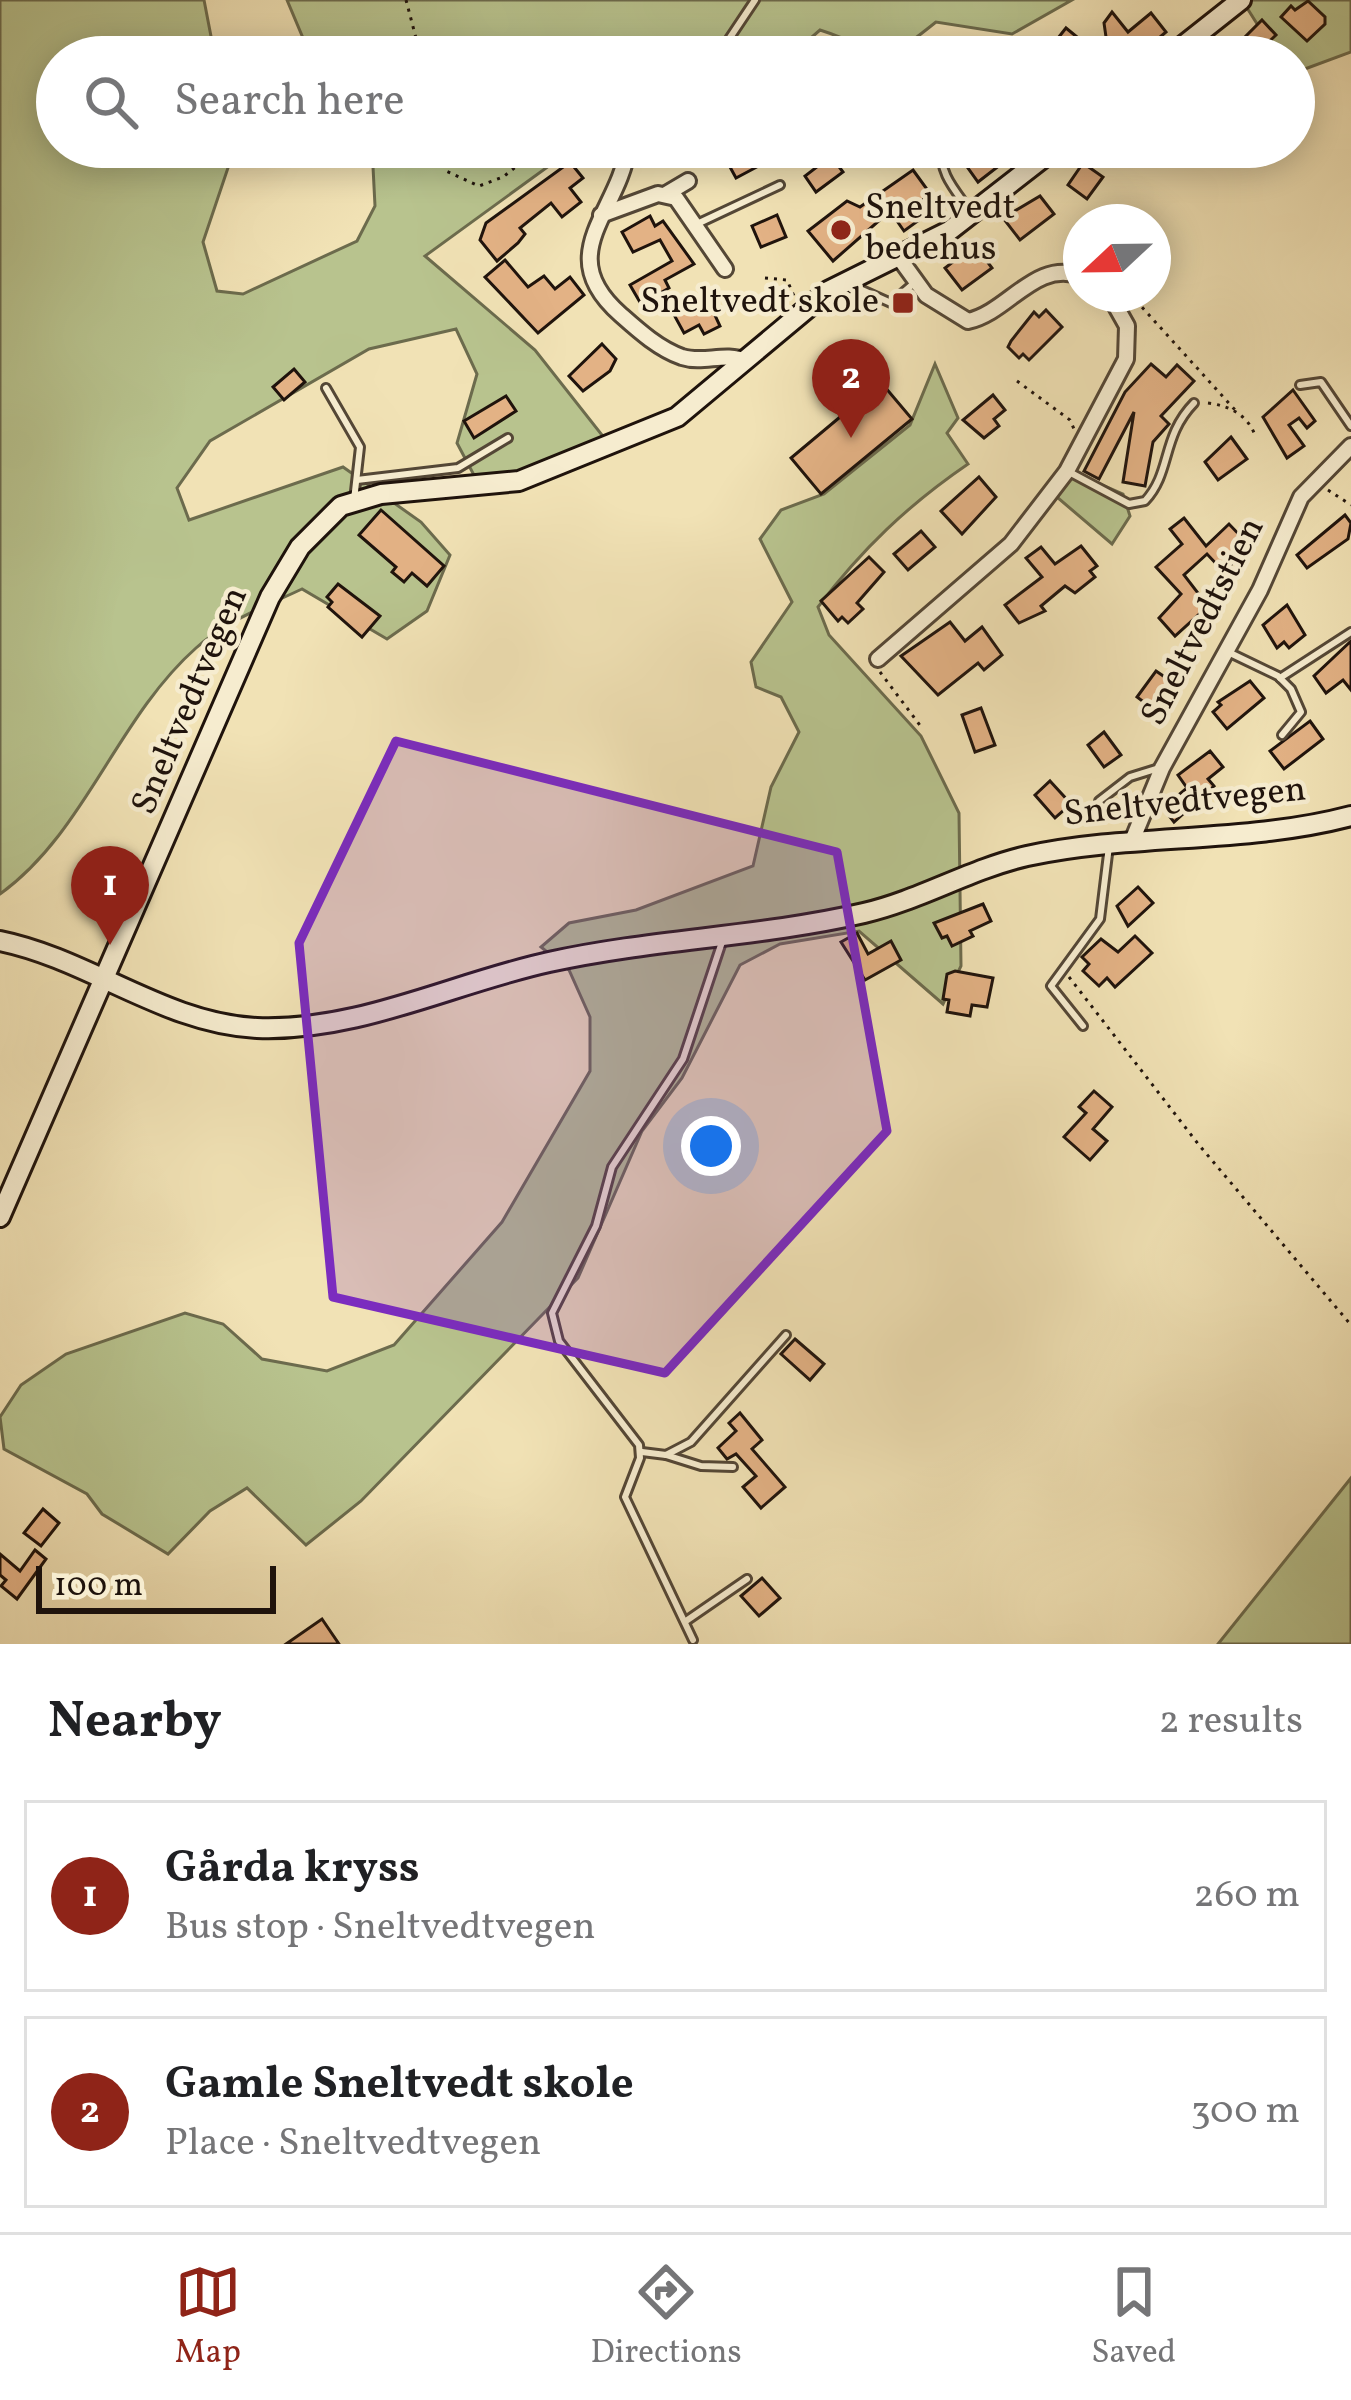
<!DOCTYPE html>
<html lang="en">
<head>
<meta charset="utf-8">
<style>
  :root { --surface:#fff; --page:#f2f2f2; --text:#202124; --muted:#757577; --line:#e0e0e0; --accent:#8f2418 }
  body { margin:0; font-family:Vollkorn,serif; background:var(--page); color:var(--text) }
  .compass { position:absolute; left:1063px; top:204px; width:108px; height:108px; border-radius:50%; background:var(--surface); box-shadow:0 6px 30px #0003; rotate:248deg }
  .scale { position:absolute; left:36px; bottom:30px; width:240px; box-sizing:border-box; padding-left:12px; border:6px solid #1f130c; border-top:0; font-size:33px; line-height:42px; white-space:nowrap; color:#1f130c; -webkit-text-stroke:9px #f6eccf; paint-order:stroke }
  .you { position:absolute; left:711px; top:1146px; width:42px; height:42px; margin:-30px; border:9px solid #fff; border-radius:50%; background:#1a73e8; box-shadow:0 0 0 18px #1a73e833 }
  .badge { display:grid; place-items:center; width:78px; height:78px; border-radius:50%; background:var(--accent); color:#fff; font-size:39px; font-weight:700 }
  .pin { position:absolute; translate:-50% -99px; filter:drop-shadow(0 3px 6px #0008) }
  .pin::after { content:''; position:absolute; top:63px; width:42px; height:36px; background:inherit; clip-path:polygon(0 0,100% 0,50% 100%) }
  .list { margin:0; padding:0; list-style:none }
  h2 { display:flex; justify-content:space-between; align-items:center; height:156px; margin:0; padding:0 48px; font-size:51px }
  h2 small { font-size:39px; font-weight:400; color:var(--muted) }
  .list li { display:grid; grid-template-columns:78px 1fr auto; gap:36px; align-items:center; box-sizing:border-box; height:192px; margin:0 24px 24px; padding:0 24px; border:3px solid var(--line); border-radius:0px }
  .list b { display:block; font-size:45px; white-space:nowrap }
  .list p { margin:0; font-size:39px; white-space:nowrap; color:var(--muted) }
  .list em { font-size:39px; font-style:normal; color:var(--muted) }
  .icon { flex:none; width:66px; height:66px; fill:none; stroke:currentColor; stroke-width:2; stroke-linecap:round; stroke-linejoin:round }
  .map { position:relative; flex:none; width:1351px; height:1644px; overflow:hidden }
  .search { position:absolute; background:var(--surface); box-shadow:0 6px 30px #0003; left:36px; right:36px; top:36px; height:132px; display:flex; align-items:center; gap:30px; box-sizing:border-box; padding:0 42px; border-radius:66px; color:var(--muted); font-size:45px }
  .sheet { height:588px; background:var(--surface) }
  nav { display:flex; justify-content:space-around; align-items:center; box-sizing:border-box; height:168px; border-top:3px solid var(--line); background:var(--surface); font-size:33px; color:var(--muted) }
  nav a { display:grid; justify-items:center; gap:6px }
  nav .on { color:var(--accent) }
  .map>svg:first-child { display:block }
  .green { fill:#b8c38e; stroke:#6c6b4d; stroke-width:3 }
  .building { fill:#e3b285; stroke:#1f130c; stroke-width:3 }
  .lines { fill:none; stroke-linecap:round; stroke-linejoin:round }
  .service-casing { stroke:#544736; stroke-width:12 }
  .minor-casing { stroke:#544736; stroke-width:20 }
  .secondary-casing { stroke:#1f130c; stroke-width:24 }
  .path { stroke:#1f130c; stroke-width:3; stroke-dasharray:3 6; stroke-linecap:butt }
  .service { stroke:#f6eccf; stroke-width:6 }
  .minor { stroke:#f6eccf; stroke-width:14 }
  .secondary { stroke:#f6eccf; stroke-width:18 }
  .marked { fill:#7b2cbf; fill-opacity:0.2; stroke:#7b2cbf; stroke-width:9; stroke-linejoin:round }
  .poi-dot { fill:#8f2418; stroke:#f6eccf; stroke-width:4.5 }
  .labels { text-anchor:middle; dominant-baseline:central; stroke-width:9; stroke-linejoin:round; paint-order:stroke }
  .poi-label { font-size:36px; fill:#1f130c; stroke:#f6eccf; text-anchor:start }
  .street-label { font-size:36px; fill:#1f130c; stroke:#f6eccf }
</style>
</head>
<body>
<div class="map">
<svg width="1351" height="1644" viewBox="0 0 1351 1644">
  <rect width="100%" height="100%" fill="#f1e2b5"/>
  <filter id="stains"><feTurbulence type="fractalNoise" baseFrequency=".00167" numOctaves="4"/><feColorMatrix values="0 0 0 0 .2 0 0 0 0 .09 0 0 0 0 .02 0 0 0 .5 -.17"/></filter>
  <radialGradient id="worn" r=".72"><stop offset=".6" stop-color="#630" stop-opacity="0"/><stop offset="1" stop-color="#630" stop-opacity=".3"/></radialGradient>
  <g class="green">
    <path d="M 0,0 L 204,0 L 215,57 L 57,57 L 57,147 L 235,147 L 203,242 L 217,291 L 243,294 L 357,241 L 375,206 L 372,147 L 575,147 L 425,256 L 535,350 L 613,449 L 543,474 L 476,479 L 457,443 L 477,374 L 456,329 L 369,349 L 210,441 L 177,488 L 189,520 L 343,467 L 421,522 L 450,555 L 427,611 L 387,639 L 302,589 C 266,606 226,621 196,648 C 117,718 85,833 0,894 Z"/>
    <path d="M 287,0 L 1072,0 L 1012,34 L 936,22 C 870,75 890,52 820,30 L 789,57 L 688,57 L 677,49 L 669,57 L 311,57 Z"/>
    <path d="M 1242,0 L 1351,0 L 1351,52 L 1294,73 L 1294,57 L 1278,57 Z"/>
    <path d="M 935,364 L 958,418 L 947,433 L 968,464 C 908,505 862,549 818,607 L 829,635 L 921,736 L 959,813 L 961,966 L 943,1004 L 859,931 L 780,944 L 740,965 L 682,1078 L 642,1131 L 578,1278 L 361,1501 L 306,1545 L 247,1488 L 210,1511 L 168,1554 L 102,1514 L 87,1494 L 4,1449 L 0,1417 L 21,1385 L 66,1354 L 185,1313 L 223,1324 L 262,1359 L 327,1371 L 394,1345 L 502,1222 L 590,1071 L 590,1017 L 569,970 L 541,947 L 569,923 L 636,910 L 753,866 L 771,787 L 799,732 L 781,697 L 756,687 L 751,662 L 792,602 L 760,539 L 781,510 L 824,494 L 910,425 Z"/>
    <path d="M 1066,469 L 1123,494 L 1130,516 L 1112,544 L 1051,492 Z"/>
    <path d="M 1351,1478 L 1351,1644 L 1218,1644 Z"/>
  </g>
  <g class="building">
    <path d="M 1308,1 L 1325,17 L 1325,24 L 1307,41 L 1281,17 L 1291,6 L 1295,10 Z"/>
    <path d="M 1112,12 L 1128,32 L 1151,13 L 1166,32 L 1146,49 L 1142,44 L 1122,57 L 1106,37 L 1104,23 Z"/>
    <path d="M 1262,20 L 1276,35 L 1253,57 L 1225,57 Z"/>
    <path d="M 1066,28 L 1088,46 L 1079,57 L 1043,57 Z"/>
    <path d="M 741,147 L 761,147 L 768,161 L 736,178 L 724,156 Z"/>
    <path d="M 953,147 L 985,147 L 1000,165 L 978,182 Z"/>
    <path d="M 831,156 L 843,172 L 816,192 L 805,176 Z"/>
    <path d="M 570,162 L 583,178 L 570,188 L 581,202 L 562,217 L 551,203 L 520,228 L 525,234 L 518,243 L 497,261 L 480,240 L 486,223 Z"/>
    <path d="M 1083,163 L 1103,177 L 1087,199 L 1068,185 Z"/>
    <path d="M 913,170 L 929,192 L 916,209 L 922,218 L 904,231 L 890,211 L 833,261 L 808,231 L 847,201 L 860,207 Z"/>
    <path d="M 1040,196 L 1054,214 L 1020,240 L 1003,218 Z"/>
    <path d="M 777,215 L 786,237 L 761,247 L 752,226 Z"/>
    <path d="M 650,216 L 655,226 L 663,221 L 694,264 L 665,280 L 669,288 L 641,304 L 630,285 L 672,261 L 660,240 L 633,252 L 622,232 Z"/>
    <path d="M 975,245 L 992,268 L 962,290 L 945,268 Z"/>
    <path d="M 505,260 L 528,287 L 544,276 L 555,289 L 570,277 L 584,295 L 538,333 L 485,277 Z"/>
    <path d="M 706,296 L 720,326 L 704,334 L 699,325 L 684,333 L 673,313 Z"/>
    <path d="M 1046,310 L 1062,327 L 1029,360 L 1023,354 L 1019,358 L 1008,347 L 1011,341 L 1034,312 L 1039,317 Z"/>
    <path d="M 602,344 L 616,359 L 610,371 L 583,391 L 569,376 Z"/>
    <path d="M 1151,364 L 1166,377 L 1177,365 L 1194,381 L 1161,416 L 1169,424 L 1153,442 L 1145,486 L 1123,482 L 1134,412 L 1099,479 L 1084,471 L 1125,392 Z"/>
    <path d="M 868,367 L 912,419 L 821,494 L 791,458 L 864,397 L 851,382 Z"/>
    <path d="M 294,369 L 305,382 L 284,400 L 273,387 Z"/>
    <path d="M 1293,390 L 1315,421 L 1307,428 L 1299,418 L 1289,425 L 1304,446 L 1287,458 L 1263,417 Z"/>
    <path d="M 993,395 L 1005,410 L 994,419 L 999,426 L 984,438 L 963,420 Z"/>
    <path d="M 506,396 L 516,411 L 474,438 L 464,421 Z"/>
    <path d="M 1231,437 L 1247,459 L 1218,480 L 1205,462 Z"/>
    <path d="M 979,477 L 996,497 L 962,534 L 941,511 Z"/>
    <path d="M 381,510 L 444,566 L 427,586 L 412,573 L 404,582 L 392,572 L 396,567 L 359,535 Z"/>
    <path d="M 1345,515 L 1351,523 L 1348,539 L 1307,568 L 1297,555 Z"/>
    <path d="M 1184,518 L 1206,546 L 1229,524 L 1252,548 L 1223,571 L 1207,554 L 1184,575 L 1208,606 L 1175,636 L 1159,618 L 1181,594 L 1156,567 L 1182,544 L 1170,529 Z"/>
    <path d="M 921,531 L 935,547 L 908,570 L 894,554 Z"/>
    <path d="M 1081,546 L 1097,566 L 1090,571 L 1095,577 L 1075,593 L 1065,586 L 1041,606 L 1045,611 L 1019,623 L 1005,605 L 1042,577 L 1026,558 L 1041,547 L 1055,564 Z"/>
    <path d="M 869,557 L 884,572 L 857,603 L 863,609 L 848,623 L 842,617 L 838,621 L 821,601 Z"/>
    <path d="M 338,584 L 380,616 L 362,637 L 328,607 L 332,602 L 327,597 Z"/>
    <path d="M 1287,605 L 1305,635 L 1289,648 L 1284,642 L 1277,648 L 1263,625 Z"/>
    <path d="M 950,622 L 965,641 L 982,627 L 1002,655 L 984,670 L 978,663 L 938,695 L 901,656 Z"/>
    <path d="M 1351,641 L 1351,690 L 1343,680 L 1326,693 L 1314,676 Z"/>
    <path d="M 1156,671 L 1172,682 L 1153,709 L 1137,697 Z"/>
    <path d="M 1250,681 L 1264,698 L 1227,729 L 1213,712 L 1221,705 L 1218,702 Z"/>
    <path d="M 981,708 L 995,745 L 975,752 L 962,715 Z"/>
    <path d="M 1310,721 L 1323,739 L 1284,769 L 1270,751 Z"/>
    <path d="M 1104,732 L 1121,755 L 1104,767 L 1088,745 Z"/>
    <path d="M 1210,751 L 1223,767 L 1208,779 L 1214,786 L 1174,822 L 1163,808 L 1187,788 L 1178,775 Z"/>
    <path d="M 1050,781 L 1071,804 L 1055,818 L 1035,795 Z"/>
    <path d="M 1138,887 L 1153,903 L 1128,926 L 1117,906 Z"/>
    <path d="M 983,904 L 991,921 L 970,931 L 973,936 L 952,946 L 947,936 L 942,938 L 934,923 Z"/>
    <path d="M 857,933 L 868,954 L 891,941 L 901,960 L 865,980 L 841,942 Z"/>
    <path d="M 1135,936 L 1152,953 L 1115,987 L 1107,978 L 1099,986 L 1083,971 L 1089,964 L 1082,957 L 1101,939 L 1118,952 Z"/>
    <path d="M 955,971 L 993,978 L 987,1007 L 972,1005 L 970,1016 L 947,1012 L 949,1000 L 943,999 L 947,974 Z"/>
    <path d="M 1094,1091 L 1112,1107 L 1093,1129 L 1107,1141 L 1090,1160 L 1064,1137 L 1086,1113 L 1079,1107 Z"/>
    <path d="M 795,1339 L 824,1364 L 810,1380 L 781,1354 Z"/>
    <path d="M 740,1413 L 762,1440 L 752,1449 L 785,1487 L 761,1508 L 743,1487 L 756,1476 L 736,1454 L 727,1459 L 718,1448 L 736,1431 L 729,1423 Z"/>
    <path d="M 43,1509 L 59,1523 L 41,1546 L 24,1533 Z"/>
    <path d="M 35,1550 L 46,1559 L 17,1599 L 1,1586 L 6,1580 L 0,1575 L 0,1554 L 20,1571 Z"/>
    <path d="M 762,1578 L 780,1598 L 759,1616 L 741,1596 Z"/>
    <path d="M 322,1619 L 339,1644 L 286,1644 Z"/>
  </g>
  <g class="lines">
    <g class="service-casing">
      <g id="service">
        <path d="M 717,57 L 755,0"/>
        <path d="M 943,147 C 937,172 956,191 970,211"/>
        <path d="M 697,224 L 780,185"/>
        <path d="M 853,286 L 891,303 L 913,284"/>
        <path d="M 1300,385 L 1321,382 L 1351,426"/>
        <path d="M 326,388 L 360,447 L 354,500"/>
        <path d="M 1071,473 L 1129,504 L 1145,501 C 1172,472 1161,437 1194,403"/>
        <path d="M 357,480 L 458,468 L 508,438"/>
        <path d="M 1228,652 L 1278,676 L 1291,689 L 1301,712 L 1282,735"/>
        <path d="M 1280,678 L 1351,632"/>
        <path d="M 1099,801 L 1130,777 L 1159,768"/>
        <path d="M 1083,1026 L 1051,986 L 1100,919 L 1109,846"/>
        <path d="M 642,1452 L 666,1455 L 691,1442 L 786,1335"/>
        <path d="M 666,1455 L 701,1466 L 733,1467"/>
        <path d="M 686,1621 L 747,1579"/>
        <path d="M 693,1640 L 625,1497 L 640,1458 L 639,1445 L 559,1341 L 552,1313 L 596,1226 L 612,1167 L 683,1059 L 723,939"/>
      </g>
    </g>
    <g class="minor-casing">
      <g id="minor">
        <path d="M 628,147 C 619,213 551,254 621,315 C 639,331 659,349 682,357 C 704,364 724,352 746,361"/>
        <path d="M 666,194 L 688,181"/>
        <path d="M 601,215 L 658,194 L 676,198 L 725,269"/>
        <path d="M 897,255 L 926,295 L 968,321 C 1009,312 1035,259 1081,276"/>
        <path d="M 878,659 L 1011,544 L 1067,471 L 1126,359 L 1127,326 L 1109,294"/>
        <path d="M 1132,841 L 1162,768 L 1260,590 L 1301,497 L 1351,446"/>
      </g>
    </g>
    <g class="secondary-casing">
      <g id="secondary">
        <path d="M 1169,57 L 1241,0"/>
        <path d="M 0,941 C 89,959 165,1024 257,1028 C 358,1032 453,983 549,962 C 653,939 760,937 864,913 C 920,900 970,869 1027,856 C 1134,833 1245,844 1351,816"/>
        <path d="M 0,1217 L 270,597 L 300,547 L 341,506 L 381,494 L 519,481 L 677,417 L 828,291 L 949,231 L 1057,147"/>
      </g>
    </g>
    <g class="path">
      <path d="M 406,0 L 421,57"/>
      <path d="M 441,147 L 444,170 L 479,186 L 503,177 L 541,147"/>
      <path d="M 605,147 L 609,163"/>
      <path d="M 765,278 L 787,280 L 794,296"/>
      <path d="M 1130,294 L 1236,411"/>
      <path d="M 1017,381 L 1070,420 L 1074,429"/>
      <path d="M 1208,403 C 1231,406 1249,416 1256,438"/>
      <path d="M 1328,490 L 1351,505"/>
      <path d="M 880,672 L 922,728"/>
      <path d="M 1069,977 L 1199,1145 L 1351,1325"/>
    </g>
    <use href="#service" class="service"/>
    <use href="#minor" class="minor"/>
    <use href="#secondary" class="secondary"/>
  </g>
  <path class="marked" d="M 396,741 L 837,852 L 887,1131 L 665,1373 L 333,1297 L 299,943 Z"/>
  <g class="poi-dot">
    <circle cx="841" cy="230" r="12"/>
    <rect x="891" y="291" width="24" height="24" rx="6"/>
  </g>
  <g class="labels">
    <g class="poi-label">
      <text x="865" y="209">Sneltvedt<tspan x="865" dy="41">bedehus</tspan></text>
      <text x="879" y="303" text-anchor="end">Sneltvedt skole</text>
    </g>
    <g class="street-label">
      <text transform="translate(1204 622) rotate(-63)">Sneltvedtstien</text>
      <text transform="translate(191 701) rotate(-67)">Sneltvedtvegen</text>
      <text transform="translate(1185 803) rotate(-6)">Sneltvedtvegen</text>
    </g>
  </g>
  <rect width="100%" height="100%" filter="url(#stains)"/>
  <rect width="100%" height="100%" fill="url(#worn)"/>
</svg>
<svg class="compass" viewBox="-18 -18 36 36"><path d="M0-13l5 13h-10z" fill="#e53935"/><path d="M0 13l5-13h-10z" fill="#757577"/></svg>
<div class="scale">100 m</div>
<div class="you"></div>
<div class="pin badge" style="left:110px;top:945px">1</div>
<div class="pin badge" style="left:851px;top:438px">2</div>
<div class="search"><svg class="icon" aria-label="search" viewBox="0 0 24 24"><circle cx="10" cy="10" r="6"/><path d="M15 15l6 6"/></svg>Search here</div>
</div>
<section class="sheet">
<h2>Nearby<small>2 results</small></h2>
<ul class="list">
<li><span class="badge">1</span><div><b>Gårda kryss</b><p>Bus stop · Sneltvedtvegen</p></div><em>260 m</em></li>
<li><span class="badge">2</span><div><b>Gamle Sneltvedt skole</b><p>Place · Sneltvedtvegen</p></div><em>300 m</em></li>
</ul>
</section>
<nav>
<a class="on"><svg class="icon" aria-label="map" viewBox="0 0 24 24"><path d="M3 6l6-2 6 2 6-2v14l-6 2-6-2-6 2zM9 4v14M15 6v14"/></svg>Map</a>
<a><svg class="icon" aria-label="directions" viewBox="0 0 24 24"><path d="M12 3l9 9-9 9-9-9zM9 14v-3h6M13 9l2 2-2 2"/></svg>Directions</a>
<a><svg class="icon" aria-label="saved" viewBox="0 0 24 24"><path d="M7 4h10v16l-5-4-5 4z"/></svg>Saved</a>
</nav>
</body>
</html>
